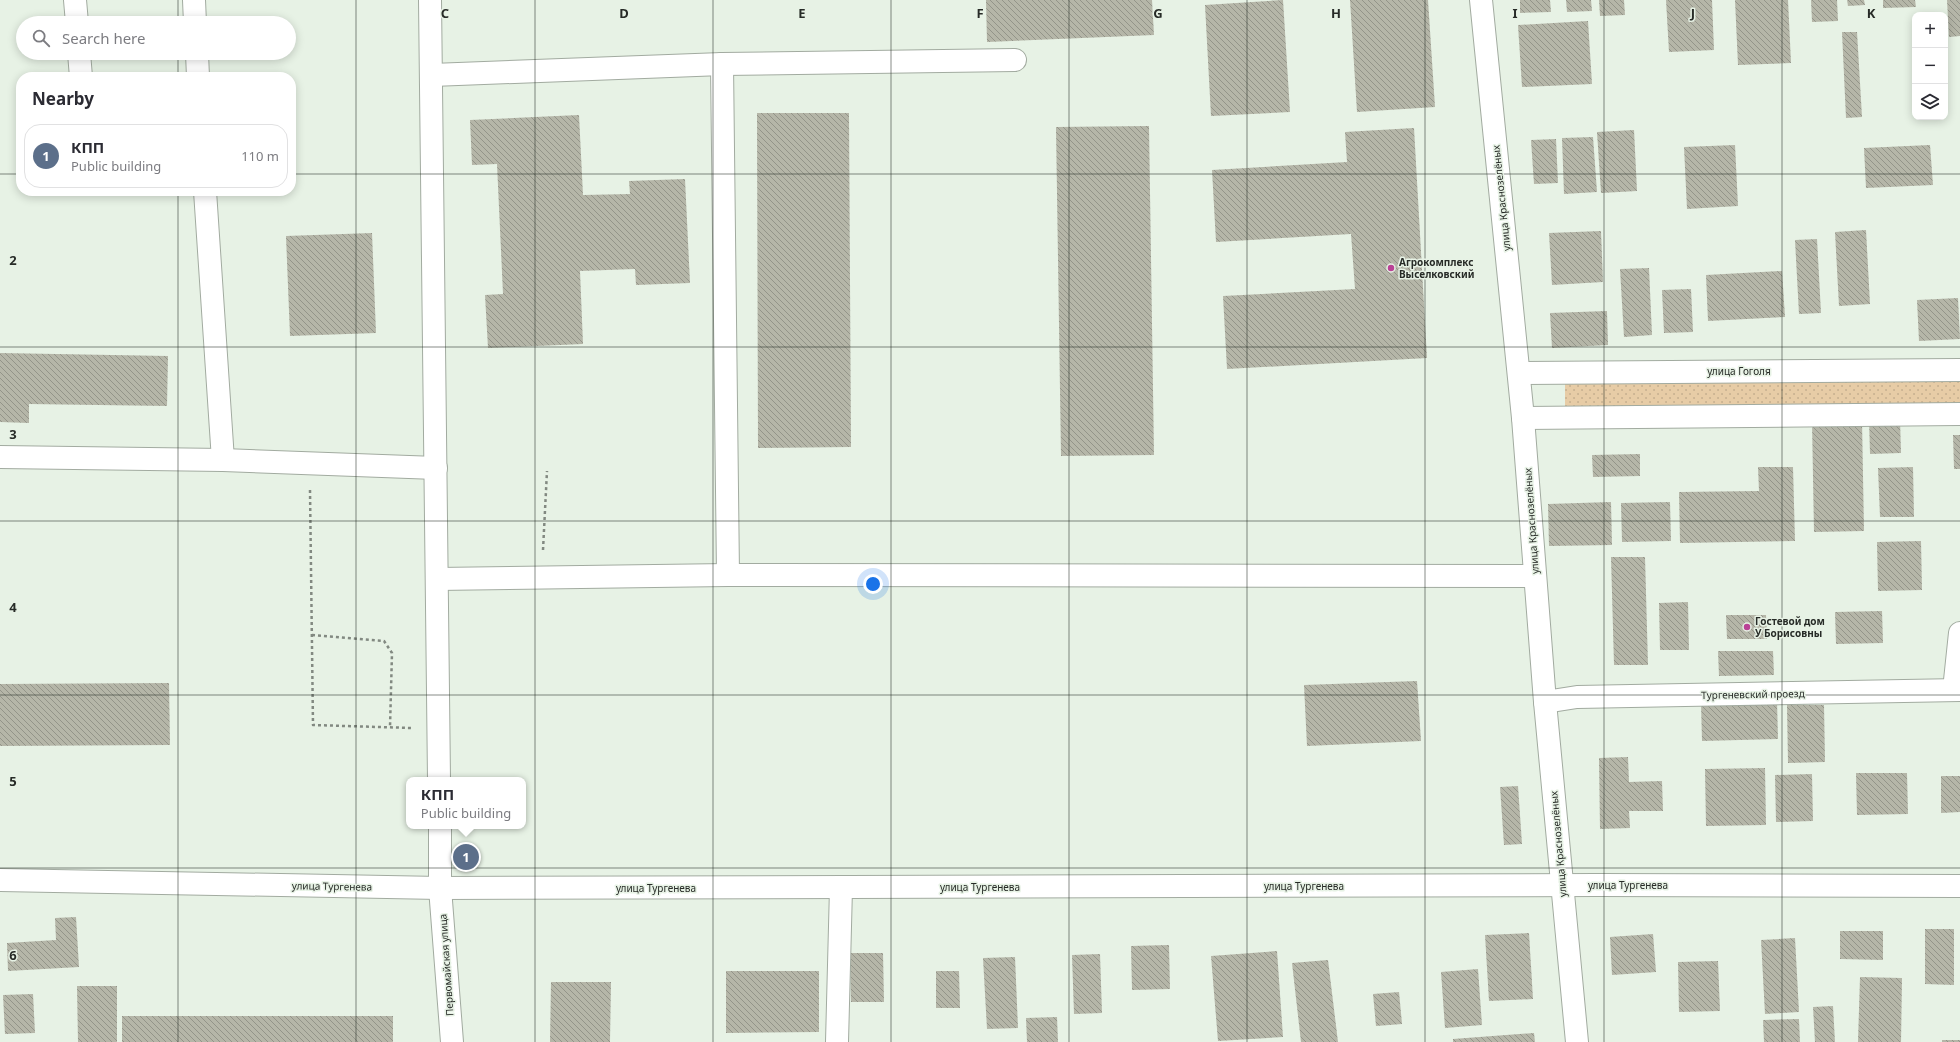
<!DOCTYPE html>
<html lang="en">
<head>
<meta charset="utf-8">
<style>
  :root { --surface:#fff; --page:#f7f7f7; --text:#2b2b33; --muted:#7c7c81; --line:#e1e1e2; --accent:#1a73e8 }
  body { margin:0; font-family:"Noto Sans",sans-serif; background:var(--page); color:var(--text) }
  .controls { position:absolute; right:12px; top:12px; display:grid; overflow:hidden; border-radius:8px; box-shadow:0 2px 10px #0003 }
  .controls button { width:36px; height:36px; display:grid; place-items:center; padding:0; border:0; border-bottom:1px solid var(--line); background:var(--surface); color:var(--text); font:20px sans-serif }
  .you { position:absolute; left:873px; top:584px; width:14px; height:14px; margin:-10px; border:3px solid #fff; border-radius:50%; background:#1a73e8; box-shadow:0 0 0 6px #1a73e833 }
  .badge { display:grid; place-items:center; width:26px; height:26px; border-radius:50%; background:var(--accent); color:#fff; font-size:13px; font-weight:700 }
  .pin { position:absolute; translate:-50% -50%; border:2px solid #fff; box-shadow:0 1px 4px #0006 }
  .popup { position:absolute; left:406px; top:777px; width:120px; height:52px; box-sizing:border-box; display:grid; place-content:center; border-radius:8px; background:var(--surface); filter:drop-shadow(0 1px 3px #0005); font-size:13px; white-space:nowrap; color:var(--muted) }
  .popup b { font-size:15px; color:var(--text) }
  .popup::after { content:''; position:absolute; left:50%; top:100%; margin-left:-8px; border:8px solid transparent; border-top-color:var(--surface) }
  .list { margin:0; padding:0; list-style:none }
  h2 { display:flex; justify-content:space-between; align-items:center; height:52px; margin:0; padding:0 16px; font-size:17px }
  h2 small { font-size:13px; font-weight:400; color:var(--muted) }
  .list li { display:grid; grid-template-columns:26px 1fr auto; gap:12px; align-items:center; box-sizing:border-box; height:64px; margin:0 8px 8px; padding:0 8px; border:1px solid var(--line); border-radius:16px }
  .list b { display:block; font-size:15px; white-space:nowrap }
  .list p { margin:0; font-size:13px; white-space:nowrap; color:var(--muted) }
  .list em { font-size:13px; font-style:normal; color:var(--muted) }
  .icon { flex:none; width:22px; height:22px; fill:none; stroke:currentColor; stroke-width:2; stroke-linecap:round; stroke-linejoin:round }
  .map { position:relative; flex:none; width:1960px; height:1042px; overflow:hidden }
  .search { position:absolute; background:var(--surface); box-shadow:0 2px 10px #0003; left:16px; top:16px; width:280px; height:44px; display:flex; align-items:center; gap:10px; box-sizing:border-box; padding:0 14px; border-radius:22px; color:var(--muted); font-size:15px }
  .panel { position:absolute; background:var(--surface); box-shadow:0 2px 10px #0003; left:16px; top:72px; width:280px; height:124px; border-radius:16px }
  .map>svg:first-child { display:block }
  .park { fill:url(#park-dots) }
  .building { fill:url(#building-back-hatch) }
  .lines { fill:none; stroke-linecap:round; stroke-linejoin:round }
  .minor-casing { stroke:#a2aba0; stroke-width:24 }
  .path { stroke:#828981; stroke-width:2.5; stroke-dasharray:3 3; stroke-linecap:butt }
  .minor { stroke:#fff; stroke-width:22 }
  .grid { fill:none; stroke:#272b27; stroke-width:1; stroke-opacity:0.55 }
  .poi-dot { fill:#ba4296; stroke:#e7f2e5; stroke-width:1.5 }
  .labels { text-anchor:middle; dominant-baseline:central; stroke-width:3; stroke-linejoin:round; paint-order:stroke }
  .street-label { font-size:10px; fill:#272b27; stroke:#e7f2e5 }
  .poi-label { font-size:10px; font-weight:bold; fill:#272b27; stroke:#e7f2e5; text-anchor:start }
  .grid-label { font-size:13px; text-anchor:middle; font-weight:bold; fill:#272b27; stroke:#e7f2e5; stroke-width:3; stroke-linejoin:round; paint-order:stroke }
</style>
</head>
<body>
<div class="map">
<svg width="1960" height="1042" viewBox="0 0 1960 1042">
  <defs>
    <pattern id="park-dots" width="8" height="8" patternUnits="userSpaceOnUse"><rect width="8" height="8" fill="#e7cca6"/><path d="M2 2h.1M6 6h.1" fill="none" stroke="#c6af8f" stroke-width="1.8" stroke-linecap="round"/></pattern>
    <pattern id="building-back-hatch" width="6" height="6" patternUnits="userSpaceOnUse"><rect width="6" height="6" fill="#b5b6a8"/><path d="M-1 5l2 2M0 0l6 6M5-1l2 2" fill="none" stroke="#939489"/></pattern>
  </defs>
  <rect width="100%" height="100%" fill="#e7f2e5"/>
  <path class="park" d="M 1960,377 L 1960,405 L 1565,407 L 1565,380 Z"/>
  <g class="building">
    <path d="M 986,0 L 1152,0 L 1154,35 L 987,42 Z"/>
    <path d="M 1283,0 L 1290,112 L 1211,116 L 1205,5 Z"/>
    <path d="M 1350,0 L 1428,0 L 1435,107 L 1357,112 Z"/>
    <path d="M 1520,0 L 1550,0 L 1551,12 L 1520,13 Z"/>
    <path d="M 1566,0 L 1591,0 L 1592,11 L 1567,12 Z"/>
    <path d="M 1599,0 L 1624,0 L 1625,15 L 1600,16 Z"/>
    <path d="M 1666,0 L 1712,0 L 1714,50 L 1669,52 Z"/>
    <path d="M 1735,0 L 1788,0 L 1791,63 L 1738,65 Z"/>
    <path d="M 1811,0 L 1837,0 L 1838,21 L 1812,22 Z"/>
    <path d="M 1847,0 L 1864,0 L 1865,5 L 1848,6 Z"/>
    <path d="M 1883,0 L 1915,0 L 1916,7 L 1883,8 Z"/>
    <path d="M 1947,0 L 1960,0 L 1960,36 L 1949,37 Z"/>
    <path d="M 1588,21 L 1592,84 L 1522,87 L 1518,25 Z"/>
    <path d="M 1842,32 L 1857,32 L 1862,117 L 1846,118 Z"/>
    <path d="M 757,113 L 849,113 L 851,447 L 758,448 Z"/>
    <path d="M 579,115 L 583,195 L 630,194 L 629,181 L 685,179 L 690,283 L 636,285 L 635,269 L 580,271 L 583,344 L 488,348 L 485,295 L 503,294 L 497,164 L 472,165 L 470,120 Z"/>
    <path d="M 1149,126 L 1154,455 L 1061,456 L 1056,127 Z"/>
    <path d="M 1414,128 L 1427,358 L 1227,369 L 1223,296 L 1355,289 L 1351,234 L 1216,242 L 1212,170 L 1347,162 L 1345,132 Z"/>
    <path d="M 1634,130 L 1637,191 L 1601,193 L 1597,132 Z"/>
    <path d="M 1593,137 L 1597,192 L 1564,194 L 1562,138 Z"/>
    <path d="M 1556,139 L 1558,183 L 1534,184 L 1531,140 Z"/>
    <path d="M 1735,145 L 1738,206 L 1687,209 L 1684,147 Z"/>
    <path d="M 1930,145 L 1933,185 L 1866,188 L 1864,148 Z"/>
    <path d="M 1866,230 L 1870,304 L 1839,306 L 1835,232 Z"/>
    <path d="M 1601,231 L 1603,282 L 1552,285 L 1549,233 Z"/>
    <path d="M 372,233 L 376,333 L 290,336 L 286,236 Z"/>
    <path d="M 1817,239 L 1821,313 L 1799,314 L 1795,240 Z"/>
    <path d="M 1649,268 L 1652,335 L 1624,337 L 1620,269 Z"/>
    <path d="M 1782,271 L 1785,317 L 1708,321 L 1706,275 Z"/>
    <path d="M 1691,289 L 1693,332 L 1664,333 L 1662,290 Z"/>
    <path d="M 1958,298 L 1960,339 L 1919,341 L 1917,300 Z"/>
    <path d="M 1607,311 L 1608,345 L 1552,348 L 1550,313 Z"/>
    <path d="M 0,353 L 168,356 L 167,406 L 29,404 L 29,423 L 0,422 Z"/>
    <path d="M 1869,419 L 1900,419 L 1901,453 L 1870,454 Z"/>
    <path d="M 1862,420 L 1864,531 L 1814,532 L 1812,421 Z"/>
    <path d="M 1953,435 L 1960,435 L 1960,469 L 1954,469 Z"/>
    <path d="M 1640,454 L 1640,476 L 1593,477 L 1592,455 Z"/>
    <path d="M 1758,467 L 1793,467 L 1795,541 L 1680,543 L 1679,492 L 1759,491 Z"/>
    <path d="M 1913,467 L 1914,517 L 1880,517 L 1878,468 Z"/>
    <path d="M 1611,502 L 1612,545 L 1549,546 L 1548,504 Z"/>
    <path d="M 1670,502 L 1671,541 L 1622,542 L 1621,503 Z"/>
    <path d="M 1921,541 L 1922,590 L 1878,591 L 1877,542 Z"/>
    <path d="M 1611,557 L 1645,557 L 1648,665 L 1614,665 Z"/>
    <path d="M 1688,602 L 1689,650 L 1660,650 L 1659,603 Z"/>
    <path d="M 1882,611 L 1883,643 L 1836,644 L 1835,612 Z"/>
    <path d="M 1726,615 L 1766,615 L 1767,639 L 1727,639 Z"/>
    <path d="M 1718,651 L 1773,651 L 1774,675 L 1719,676 Z"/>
    <path d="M 1417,681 L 1421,741 L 1307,746 L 1304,685 Z"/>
    <path d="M 169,683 L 170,745 L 0,746 L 0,684 Z"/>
    <path d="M 1777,701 L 1778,739 L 1702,741 L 1701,703 Z"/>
    <path d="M 1787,705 L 1824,705 L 1825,762 L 1788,763 Z"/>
    <path d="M 1628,757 L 1629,782 L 1662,781 L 1663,811 L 1629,811 L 1630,828 L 1600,829 L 1599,758 Z"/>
    <path d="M 1765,768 L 1766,825 L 1706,826 L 1705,769 Z"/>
    <path d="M 1856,773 L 1907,773 L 1908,814 L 1857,815 Z"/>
    <path d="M 1812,774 L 1813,821 L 1776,822 L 1775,775 Z"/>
    <path d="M 1941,776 L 1960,776 L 1960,812 L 1941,813 Z"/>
    <path d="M 1518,786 L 1522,844 L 1504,845 L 1500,787 Z"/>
    <path d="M 76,917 L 79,967 L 8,971 L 7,943 L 56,940 L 55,918 Z"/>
    <path d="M 1925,929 L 1954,929 L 1954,985 L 1925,984 Z"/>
    <path d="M 1840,931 L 1883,931 L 1883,960 L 1840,959 Z"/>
    <path d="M 1529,933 L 1533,999 L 1489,1001 L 1485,935 Z"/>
    <path d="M 1653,934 L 1656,972 L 1612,975 L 1610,937 Z"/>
    <path d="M 1795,938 L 1799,1012 L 1765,1014 L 1761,940 Z"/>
    <path d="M 1169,945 L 1170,989 L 1132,990 L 1131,946 Z"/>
    <path d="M 1277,951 L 1283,1037 L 1218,1041 L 1211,956 Z"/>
    <path d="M 850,953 L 883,953 L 884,1002 L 851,1002 Z"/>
    <path d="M 1100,954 L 1102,1013 L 1074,1014 L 1072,955 Z"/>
    <path d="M 1015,957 L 1018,1028 L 987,1029 L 983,958 Z"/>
    <path d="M 1328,960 L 1338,1042 L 1301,1042 L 1292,963 Z"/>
    <path d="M 1718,961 L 1720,1011 L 1679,1012 L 1678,962 Z"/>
    <path d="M 1478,969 L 1482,1025 L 1445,1028 L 1441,972 Z"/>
    <path d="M 726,971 L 819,971 L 819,1032 L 726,1033 Z"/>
    <path d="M 936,971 L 959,971 L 960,1008 L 936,1008 Z"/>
    <path d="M 1860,977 L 1902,978 L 1901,1042 L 1858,1042 Z"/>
    <path d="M 551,982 L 611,982 L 610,1042 L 550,1042 Z"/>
    <path d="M 77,986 L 117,986 L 117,1042 L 78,1042 Z"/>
    <path d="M 1399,992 L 1402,1024 L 1376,1026 L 1373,994 Z"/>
    <path d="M 33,994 L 35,1033 L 5,1034 L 3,995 Z"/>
    <path d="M 1833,1006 L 1835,1042 L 1815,1042 L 1813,1007 Z"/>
    <rect x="122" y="1016" width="271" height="26"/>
    <path d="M 1057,1017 L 1058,1042 L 1027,1042 L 1026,1018 Z"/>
    <path d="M 1799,1019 L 1800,1042 L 1764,1042 L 1763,1020 Z"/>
    <path d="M 1534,1033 L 1535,1042 L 1453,1042 L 1453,1039 Z"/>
    <rect x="1942" y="1040" width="18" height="2"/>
  </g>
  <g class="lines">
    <g class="minor-casing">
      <g id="minor">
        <path d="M 75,0 L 77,23"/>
        <path d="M 194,0 L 195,23"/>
        <path d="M 430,0 L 439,780"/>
        <path d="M 1481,0 L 1523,418 L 1545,702 L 1577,1042"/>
        <path d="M 79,53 L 81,77"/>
        <path d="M 197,53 L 198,77"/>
        <path d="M 722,64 L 728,575"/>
        <path d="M 432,75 L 722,64 L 1015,60"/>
        <path d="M 205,191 L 223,460"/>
        <path d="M 1519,373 L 1960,370"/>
        <path d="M 1523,418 L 1960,414"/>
        <path d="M 0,457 L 223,460 L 436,468"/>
        <path d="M 437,579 L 728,575 L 1535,576"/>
        <path d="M 1954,690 L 1960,633"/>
        <path d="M 1545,702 L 1577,697 L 1960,690"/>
        <path d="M 440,826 L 440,888 L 452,1042"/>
        <path d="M 0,880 L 440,888 L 1598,885 L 1960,886"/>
        <path d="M 837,1042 L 841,888"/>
      </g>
    </g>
    <g class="path">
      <path d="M 310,490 L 313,725 L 412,728"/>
      <path d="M 543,550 L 547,471"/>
      <path d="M 312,635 L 384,641 L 392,653 L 390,727"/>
    </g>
    <use href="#minor" class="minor"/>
  </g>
  <path class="grid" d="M 178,0 L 178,23M 356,0 L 356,1042M 535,0 L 535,1042M 713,0 L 713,1042M 891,0 L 891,1042M 1069,0 L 1069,1042M 1247,0 L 1247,1042M 1425,0 L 1425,1042M 1604,0 L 1604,1042M 1782,0 L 1782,1042M 178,53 L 178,77M 0,174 L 21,174M 291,174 L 1960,174M 178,191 L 178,1042M 0,347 L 1960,347M 0,521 L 1960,521M 0,695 L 1960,695M 0,868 L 1960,868"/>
  <g class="poi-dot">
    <circle cx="1391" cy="268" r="4"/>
    <circle cx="1747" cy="627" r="4"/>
  </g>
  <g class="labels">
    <g class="street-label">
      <text transform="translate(1501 198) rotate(-96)">улица Краснозелёных</text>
      <text x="1739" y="371">улица Гоголя</text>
      <text transform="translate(1531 521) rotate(-94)">улица Краснозелёных</text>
      <text transform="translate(1753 694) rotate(-1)">Тургеневский проезд</text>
      <text transform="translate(1558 844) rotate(-95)">улица Краснозелёных</text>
      <text x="1628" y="885">улица Тургенева</text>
      <text transform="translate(332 886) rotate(1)">улица Тургенева</text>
      <text x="1304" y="886">улица Тургенева</text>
      <text x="980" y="887">улица Тургенева</text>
      <text x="656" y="888">улица Тургенева</text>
      <text transform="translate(446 965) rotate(-94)">Первомайская улица</text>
    </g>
    <g class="poi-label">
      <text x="1399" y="262">Агрокомплекс<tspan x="1399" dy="12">Выселковский</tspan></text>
      <text x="1755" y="621">Гостевой дом<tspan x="1755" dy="12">У Борисовны</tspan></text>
    </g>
  </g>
  <g class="grid-label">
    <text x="445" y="18">C</text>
    <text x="624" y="18">D</text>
    <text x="802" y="18">E</text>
    <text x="980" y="18">F</text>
    <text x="1158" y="18">G</text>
    <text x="1336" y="18">H</text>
    <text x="1515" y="18">I</text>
    <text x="1693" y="18">J</text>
    <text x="1871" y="18">K</text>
    <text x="13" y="265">2</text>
    <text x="13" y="439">3</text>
    <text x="13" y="612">4</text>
    <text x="13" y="786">5</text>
    <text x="13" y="960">6</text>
  </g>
</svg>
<div class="controls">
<button>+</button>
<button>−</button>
<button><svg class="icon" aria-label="layers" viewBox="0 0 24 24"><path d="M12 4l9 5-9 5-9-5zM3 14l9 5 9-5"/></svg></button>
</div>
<div class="you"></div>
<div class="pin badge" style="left:466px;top:857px;background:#5c6f8a">1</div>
<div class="popup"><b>КПП</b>Public building</div>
<div class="search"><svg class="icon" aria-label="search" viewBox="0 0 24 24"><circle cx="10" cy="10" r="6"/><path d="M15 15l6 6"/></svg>Search here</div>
<section class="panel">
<h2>Nearby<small></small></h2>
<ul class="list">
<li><span class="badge" style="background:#5c6f8a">1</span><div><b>КПП</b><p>Public building</p></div><em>110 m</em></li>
</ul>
</section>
</div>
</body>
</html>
